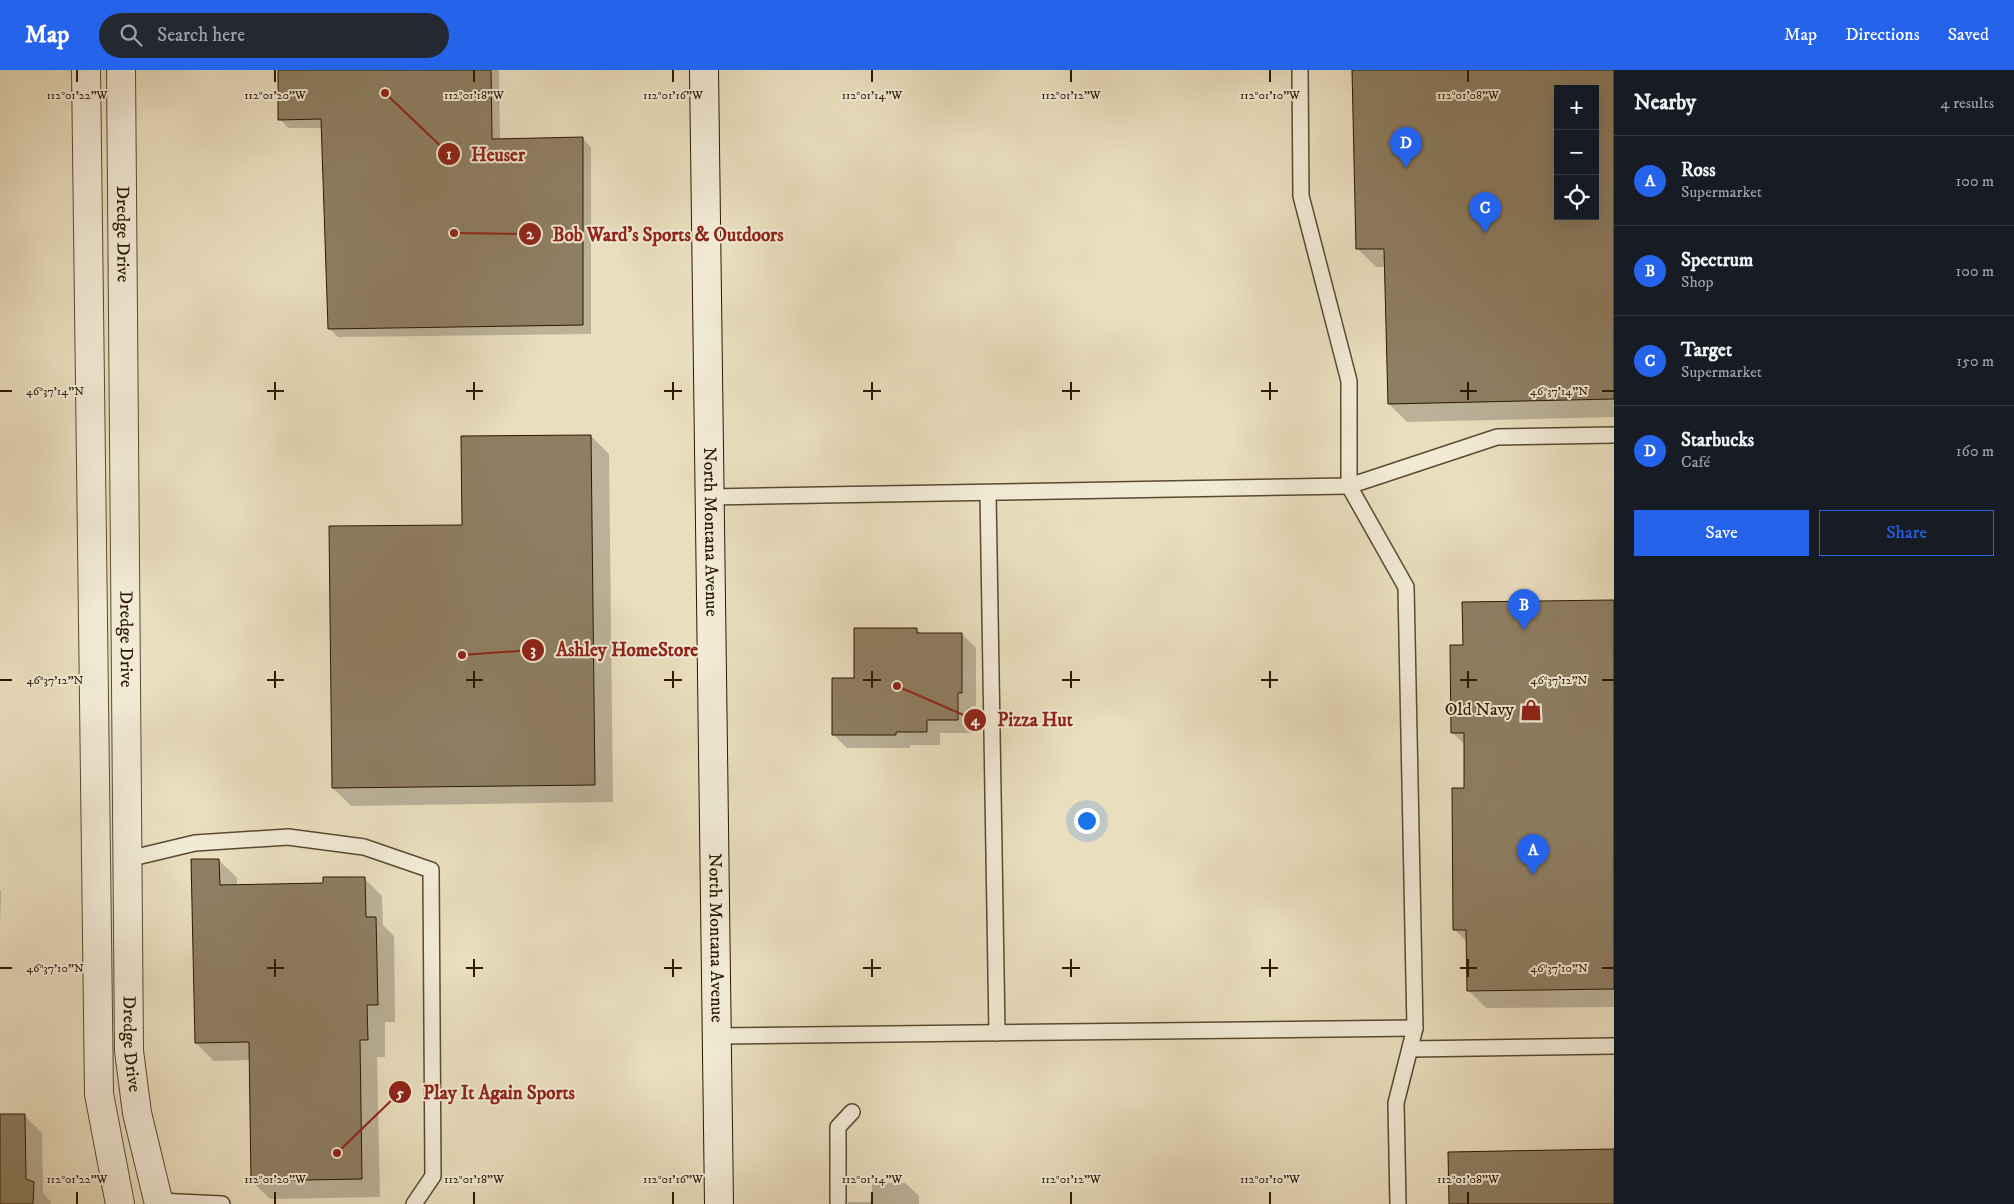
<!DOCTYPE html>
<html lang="en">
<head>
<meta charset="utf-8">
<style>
  :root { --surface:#171b24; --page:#242831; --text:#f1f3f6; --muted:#9ea1a6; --line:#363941; --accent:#2563eb }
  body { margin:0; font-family:"IM FELL DW Pica",serif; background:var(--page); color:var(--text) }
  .controls { position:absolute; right:15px; top:15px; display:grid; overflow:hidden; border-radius:0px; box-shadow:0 5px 20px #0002 }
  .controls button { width:45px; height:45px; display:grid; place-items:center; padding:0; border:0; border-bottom:1px solid var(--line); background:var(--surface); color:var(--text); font:25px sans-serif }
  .you { position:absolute; left:1086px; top:750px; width:18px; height:18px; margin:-12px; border:4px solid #fff; border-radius:50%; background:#1a73e8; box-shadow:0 0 0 8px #1a73e833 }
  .badge { display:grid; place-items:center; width:32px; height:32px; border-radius:50%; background:var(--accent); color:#fff; font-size:16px; font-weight:700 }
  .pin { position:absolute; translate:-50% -41px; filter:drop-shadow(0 1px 2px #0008) }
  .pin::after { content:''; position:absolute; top:26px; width:18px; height:15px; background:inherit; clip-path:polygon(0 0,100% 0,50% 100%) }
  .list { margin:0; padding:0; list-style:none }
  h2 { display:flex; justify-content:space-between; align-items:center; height:65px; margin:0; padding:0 20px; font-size:21px }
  h2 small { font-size:16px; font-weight:400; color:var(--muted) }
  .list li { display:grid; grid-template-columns:32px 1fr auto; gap:15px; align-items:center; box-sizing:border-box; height:90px; padding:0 20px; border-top:1px solid var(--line) }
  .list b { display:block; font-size:19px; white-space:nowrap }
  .list p { margin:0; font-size:16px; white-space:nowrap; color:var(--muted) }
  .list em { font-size:16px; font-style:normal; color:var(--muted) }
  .actions { display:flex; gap:10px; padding:15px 20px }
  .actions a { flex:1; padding:11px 0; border:1px solid var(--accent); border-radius:0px; text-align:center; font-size:18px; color:var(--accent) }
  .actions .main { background:var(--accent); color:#fff }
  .icon { flex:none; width:28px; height:28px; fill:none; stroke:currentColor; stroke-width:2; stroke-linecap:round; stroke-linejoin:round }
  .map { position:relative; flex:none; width:1614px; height:1134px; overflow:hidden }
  header { display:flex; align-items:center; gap:30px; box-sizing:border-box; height:70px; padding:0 25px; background:var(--accent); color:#fff }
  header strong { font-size:24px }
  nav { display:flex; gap:28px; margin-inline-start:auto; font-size:18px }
  .search { width:350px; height:45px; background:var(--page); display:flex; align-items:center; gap:12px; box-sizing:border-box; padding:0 18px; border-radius:28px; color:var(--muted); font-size:19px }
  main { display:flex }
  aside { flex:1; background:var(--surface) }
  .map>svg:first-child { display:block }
  .shadow { fill:#0003; fill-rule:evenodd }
  .building { fill:#8e7f63; stroke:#2c1800; fill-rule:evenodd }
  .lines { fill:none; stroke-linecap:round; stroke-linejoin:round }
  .lane-casing { stroke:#5b4a30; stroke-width:18 }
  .street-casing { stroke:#5b4a30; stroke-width:30 }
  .secondary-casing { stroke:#2c1800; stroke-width:30 }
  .lane { stroke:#f1ead5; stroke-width:15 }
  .street { stroke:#f1ead5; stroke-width:28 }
  .secondary { stroke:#f1ead5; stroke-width:28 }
  .ticks { fill:none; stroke:#2c1800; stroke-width:2 }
  .labels { text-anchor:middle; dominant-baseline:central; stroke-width:4; stroke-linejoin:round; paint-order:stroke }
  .street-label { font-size:18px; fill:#2c1800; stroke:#f1ead5 }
  .poi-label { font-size:18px; fill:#2c1800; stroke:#f1ead5; text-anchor:end }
  .ticks-label { font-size:12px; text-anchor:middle; fill:#2c1800; stroke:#f1ead5; stroke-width:4; stroke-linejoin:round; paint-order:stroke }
  .leader { fill:none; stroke:#8f2418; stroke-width:2 }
  .callout-dot { fill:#8f2418; stroke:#f1ead5; stroke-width:2 }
  .mark-label { font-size:15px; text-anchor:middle; font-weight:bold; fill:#fff }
  .callout-label { font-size:19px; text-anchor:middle; font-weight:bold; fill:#8f2418; stroke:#f1ead5; stroke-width:4; stroke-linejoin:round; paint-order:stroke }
</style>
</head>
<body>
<header>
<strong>Map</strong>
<div class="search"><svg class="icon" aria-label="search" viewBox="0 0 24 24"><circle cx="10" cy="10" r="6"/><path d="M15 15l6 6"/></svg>Search here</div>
<nav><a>Map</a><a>Directions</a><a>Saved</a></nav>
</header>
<main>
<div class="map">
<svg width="1614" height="1134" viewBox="0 0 1614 1134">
  <rect width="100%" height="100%" fill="#e9debe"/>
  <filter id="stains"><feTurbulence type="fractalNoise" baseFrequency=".004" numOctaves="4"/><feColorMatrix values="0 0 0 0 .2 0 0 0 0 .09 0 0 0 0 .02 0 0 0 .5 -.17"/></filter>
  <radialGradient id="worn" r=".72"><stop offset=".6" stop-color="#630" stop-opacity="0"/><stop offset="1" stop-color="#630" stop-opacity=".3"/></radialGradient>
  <g class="shadow">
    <path d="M 279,0 L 499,0 L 500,70 L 582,68 L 591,77 L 591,264 L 338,267 L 329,258 L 322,58 L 288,58 L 280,49 Z"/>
    <path d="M 1353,0 L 1614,0 L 1614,347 L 1407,352 L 1389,334 L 1386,197 L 1376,197 L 1358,179 ZM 1558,19 L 1595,19 L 1595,146 L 1558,146 Z"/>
    <path d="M 591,366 L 609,384 L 613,732 L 351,736 L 333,718 L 463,456 Z"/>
    <path d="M 1614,532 L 1614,937 L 1486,938 L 1468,920 L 1467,872 L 1454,859 L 1466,719 L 1465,675 L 1452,662 L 1464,576 Z"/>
    <path d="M 917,559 L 921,564 L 962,564 L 976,578 L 976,636 L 971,636 L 971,663 L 940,663 L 940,675 L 910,675 L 910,678 L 847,678 L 834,665 L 855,609 Z"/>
    <path d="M 219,790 L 237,808 L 237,816 L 324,814 L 364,808 L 382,826 L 383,855 L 394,866 L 395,952 L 385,952 L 385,987 L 377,987 L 380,1127 L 270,1129 L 252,1111 L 250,990 L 214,991 L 196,973 Z"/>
    <path d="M 0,820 L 1,821 L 0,857 Z"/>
    <path d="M 0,1045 L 24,1045 L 42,1063 L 43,1123 L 51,1132 L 51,1134 L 0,1134 Z"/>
    <path d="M 872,1113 L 905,1113 L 919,1126 L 919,1134 L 847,1134 L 848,1132 L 872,1132 Z"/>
  </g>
  <g class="building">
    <path d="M 278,0 L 491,0 L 492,69 L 583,67 L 583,255 L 328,259 L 321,49 L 278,50 Z"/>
    <path d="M 1352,0 L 1614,0 L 1614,329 L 1388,334 L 1384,179 L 1356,179 ZM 1558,19 L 1595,19 L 1595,146 L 1558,146 Z"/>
    <path d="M 591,365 L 595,715 L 332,718 L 329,456 L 462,455 L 461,366 Z"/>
    <path d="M 1614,530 L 1614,919 L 1467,921 L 1466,860 L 1453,860 L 1452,718 L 1464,718 L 1464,663 L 1451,663 L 1450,575 L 1463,575 L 1462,532 Z"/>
    <path d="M 854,558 L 917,558 L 917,563 L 962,563 L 962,623 L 958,623 L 958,650 L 927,650 L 927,662 L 896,662 L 896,665 L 832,665 L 832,608 L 854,608 Z"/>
    <path d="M 191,789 L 219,789 L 220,815 L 323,813 L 323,807 L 365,807 L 366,847 L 376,847 L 378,935 L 367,935 L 368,970 L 360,970 L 362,1109 L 251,1111 L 249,972 L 195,973 Z"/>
    <path d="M 0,1044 L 25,1044 L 26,1109 L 34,1112 L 33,1134 L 0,1134 Z"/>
    <path d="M 1614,1079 L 1614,1134 L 1449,1134 L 1448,1082 Z"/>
  </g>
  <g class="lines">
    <g class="lane-casing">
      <g id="lane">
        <path d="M 1300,0 L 1301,126 L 1349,311 L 1349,416 L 1406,517 L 1415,958 L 1396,1033 L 1398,1134"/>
        <path d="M 988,423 L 997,963"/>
        <path d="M 710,427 L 1349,416 L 1497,367 L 1614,365"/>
        <path d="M 128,789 L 195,773 L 288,767 L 364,777 L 431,800 L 433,1106 L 414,1134"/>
        <path d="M 718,966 L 1415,958"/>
        <path d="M 1410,979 L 1614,976"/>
        <path d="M 158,1131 L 222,1134"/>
        <path d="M 838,1131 L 838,1057 L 852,1042"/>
      </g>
    </g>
    <g class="street-casing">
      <g id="street">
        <path d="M 86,0 L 99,1024 L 120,1134"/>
        <path id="s1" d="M 121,0 L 129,981 L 137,1043 L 159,1134"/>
      </g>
    </g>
    <g class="secondary-casing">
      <g id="secondary">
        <path id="s2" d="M 704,0 L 719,1134"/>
      </g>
    </g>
    <use href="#lane" class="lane"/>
    <use href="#street" class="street"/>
    <use href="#secondary" class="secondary"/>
  </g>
  <path class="ticks" d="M 77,0 L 77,12M 275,0 L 275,12M 474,0 L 474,12M 673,0 L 673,12M 872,0 L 872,12M 1071,0 L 1071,12M 1270,0 L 1270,12M 1468,0 L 1468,12M 275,312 L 275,330M 474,312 L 474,330M 673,312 L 673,330M 872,312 L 872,330M 1071,312 L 1071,330M 1270,312 L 1270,330M 1468,312 L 1468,330M 0,321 L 12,321M 267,321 L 284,321M 466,321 L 483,321M 664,321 L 682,321M 863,321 L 881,321M 1062,321 L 1080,321M 1261,321 L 1278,321M 1460,321 L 1477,321M 1602,321 L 1614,321M 275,601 L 275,618M 474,601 L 474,618M 673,601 L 673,618M 872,601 L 872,618M 1071,601 L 1071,618M 1270,601 L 1270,618M 1468,601 L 1468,618M 0,610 L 12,610M 267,610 L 284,610M 466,610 L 483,610M 664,610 L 682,610M 863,610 L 881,610M 1062,610 L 1080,610M 1261,610 L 1278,610M 1460,610 L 1477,610M 1602,610 L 1614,610M 275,889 L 275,907M 474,889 L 474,907M 673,889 L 673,907M 872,889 L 872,907M 1071,889 L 1071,907M 1270,889 L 1270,907M 1468,889 L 1468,907M 0,898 L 12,898M 267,898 L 284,898M 466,898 L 483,898M 664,898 L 682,898M 863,898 L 881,898M 1062,898 L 1080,898M 1261,898 L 1278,898M 1460,898 L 1477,898M 1602,898 L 1614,898M 77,1122 L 77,1134M 275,1122 L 275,1134M 474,1122 L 474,1134M 673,1122 L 673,1134M 872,1122 L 872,1134M 1071,1122 L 1071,1134M 1270,1122 L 1270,1134M 1468,1122 L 1468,1134"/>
  <defs>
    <g id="shop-bare" transform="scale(1.725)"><path d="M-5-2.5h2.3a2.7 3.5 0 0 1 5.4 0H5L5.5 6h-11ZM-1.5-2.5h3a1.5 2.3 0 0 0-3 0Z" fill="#8f2418" stroke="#f1ead5" stroke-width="2.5" paint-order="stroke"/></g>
  </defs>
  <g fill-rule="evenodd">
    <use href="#shop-bare" x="1531" y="640"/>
  </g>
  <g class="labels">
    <g class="street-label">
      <text stroke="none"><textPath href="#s1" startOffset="164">Dredge Drive</textPath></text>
      <text stroke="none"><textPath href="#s2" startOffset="462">North Montana Avenue</textPath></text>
      <text stroke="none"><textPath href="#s1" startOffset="569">Dredge Drive</textPath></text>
      <text stroke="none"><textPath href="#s2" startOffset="868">North Montana Avenue</textPath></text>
      <text stroke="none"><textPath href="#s1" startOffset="974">Dredge Drive</textPath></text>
    </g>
    <g class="poi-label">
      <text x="1514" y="640">Old Navy</text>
    </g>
  </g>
  <g class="ticks-label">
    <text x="77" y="29">112°01'22"W</text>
    <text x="275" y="29">112°01'20"W</text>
    <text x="474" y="29">112°01'18"W</text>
    <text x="673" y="29">112°01'16"W</text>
    <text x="872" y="29">112°01'14"W</text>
    <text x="1071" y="29">112°01'12"W</text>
    <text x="1270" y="29">112°01'10"W</text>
    <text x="1468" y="29">112°01'08"W</text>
    <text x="55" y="325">46°37'14"N</text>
    <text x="1559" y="325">46°37'14"N</text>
    <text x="55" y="614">46°37'12"N</text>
    <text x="1559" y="614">46°37'12"N</text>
    <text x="55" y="902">46°37'10"N</text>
    <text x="1559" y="902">46°37'10"N</text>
    <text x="77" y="1113">112°01'22"W</text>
    <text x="275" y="1113">112°01'20"W</text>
    <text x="474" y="1113">112°01'18"W</text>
    <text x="673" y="1113">112°01'16"W</text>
    <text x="872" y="1113">112°01'14"W</text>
    <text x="1071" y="1113">112°01'12"W</text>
    <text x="1270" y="1113">112°01'10"W</text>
    <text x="1468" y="1113">112°01'08"W</text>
  </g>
  <path class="leader" d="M385 23L449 84M454 163L530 164M462 585L533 580M897 616L975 650M337 1083L400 1022"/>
  <g class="callout-dot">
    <circle cx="385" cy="23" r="5"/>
    <circle cx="454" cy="163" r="5"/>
    <circle cx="462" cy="585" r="5"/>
    <circle cx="897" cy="616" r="5"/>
    <circle cx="337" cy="1083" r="5"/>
    <circle cx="449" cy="84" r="12"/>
    <circle cx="530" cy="164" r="12"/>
    <circle cx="533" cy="580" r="12"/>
    <circle cx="975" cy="650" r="12"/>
    <circle cx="400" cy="1022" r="12"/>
  </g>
  <g class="mark-label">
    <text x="449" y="89">1</text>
    <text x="530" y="169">2</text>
    <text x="533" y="585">3</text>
    <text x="975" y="655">4</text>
    <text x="400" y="1028">5</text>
  </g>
  <g class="callout-label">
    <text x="498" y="91">Heuser</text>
    <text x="668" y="171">Bob Ward's Sports &amp; Outdoors</text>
    <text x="627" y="586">Ashley HomeStore</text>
    <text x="1035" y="656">Pizza Hut</text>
    <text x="499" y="1029">Play It Again Sports</text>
  </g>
  <rect width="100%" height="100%" filter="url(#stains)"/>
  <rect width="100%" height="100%" fill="url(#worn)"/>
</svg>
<div class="controls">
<button>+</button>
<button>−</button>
<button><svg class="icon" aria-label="locate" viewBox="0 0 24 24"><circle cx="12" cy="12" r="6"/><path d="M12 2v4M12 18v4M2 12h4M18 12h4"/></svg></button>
</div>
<div class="you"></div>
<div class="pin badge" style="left:1533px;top:805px">A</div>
<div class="pin badge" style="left:1524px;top:560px">B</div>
<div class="pin badge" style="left:1485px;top:163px">C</div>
<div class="pin badge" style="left:1406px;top:98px">D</div>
</div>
<aside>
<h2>Nearby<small>4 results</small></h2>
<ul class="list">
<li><span class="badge">A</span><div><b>Ross</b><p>Supermarket</p></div><em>100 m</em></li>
<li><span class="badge">B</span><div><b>Spectrum</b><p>Shop</p></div><em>100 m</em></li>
<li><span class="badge">C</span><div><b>Target</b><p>Supermarket</p></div><em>150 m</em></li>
<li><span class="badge">D</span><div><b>Starbucks</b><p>Café</p></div><em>160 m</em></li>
</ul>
<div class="actions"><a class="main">Save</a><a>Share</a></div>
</aside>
</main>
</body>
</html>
